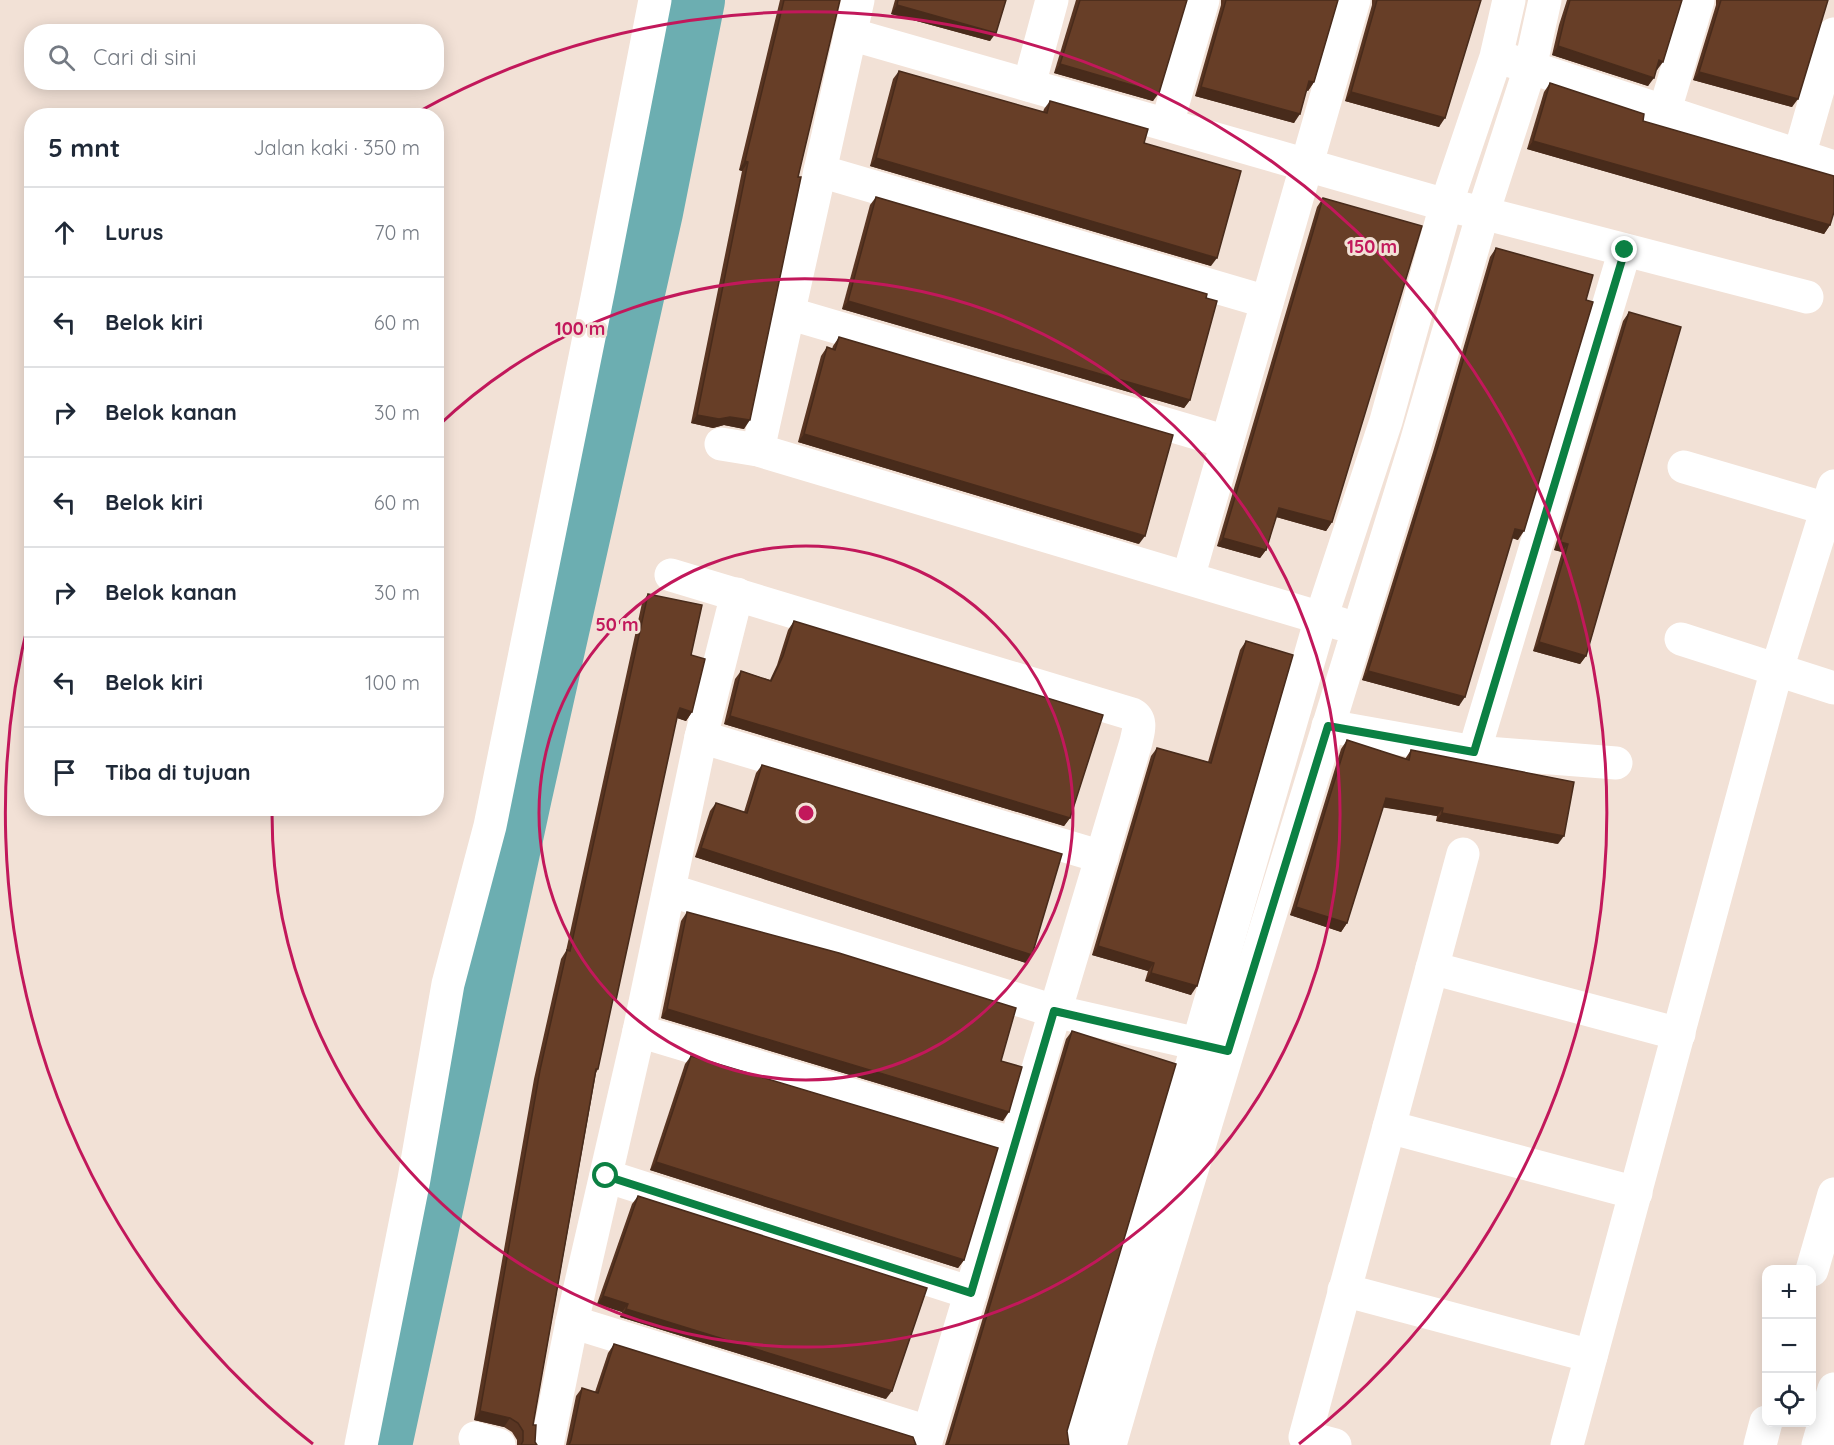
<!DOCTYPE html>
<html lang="id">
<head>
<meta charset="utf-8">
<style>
  :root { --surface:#fff; --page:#f2f2f3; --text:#1f2937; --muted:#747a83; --line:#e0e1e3 }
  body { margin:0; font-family:Quicksand,sans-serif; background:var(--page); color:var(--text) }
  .controls { position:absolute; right:18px; bottom:18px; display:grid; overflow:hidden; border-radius:12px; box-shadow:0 3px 15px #0003 }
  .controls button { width:54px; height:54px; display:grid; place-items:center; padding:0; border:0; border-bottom:2px solid var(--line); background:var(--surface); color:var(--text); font:30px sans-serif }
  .stop { position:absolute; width:18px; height:18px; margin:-14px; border:4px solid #0b8043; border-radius:50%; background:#fff }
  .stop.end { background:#0b8043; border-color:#fff; box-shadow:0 2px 6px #0008 }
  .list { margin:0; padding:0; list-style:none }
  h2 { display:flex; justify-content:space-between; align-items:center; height:78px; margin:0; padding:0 24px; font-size:26px }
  h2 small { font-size:20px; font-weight:400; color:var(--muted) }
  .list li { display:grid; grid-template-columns:39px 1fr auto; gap:18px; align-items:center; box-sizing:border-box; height:90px; padding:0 24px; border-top:2px solid var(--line) }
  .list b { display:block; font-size:22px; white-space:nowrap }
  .list em { font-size:20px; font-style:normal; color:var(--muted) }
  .icon { flex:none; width:33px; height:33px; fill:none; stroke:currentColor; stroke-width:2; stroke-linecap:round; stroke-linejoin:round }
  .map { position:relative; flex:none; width:1834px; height:1445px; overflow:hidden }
  .search { position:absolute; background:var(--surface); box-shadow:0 3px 15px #0003; left:24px; top:24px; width:420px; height:66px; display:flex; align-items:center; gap:15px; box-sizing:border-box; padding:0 21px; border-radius:24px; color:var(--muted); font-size:22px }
  .panel { position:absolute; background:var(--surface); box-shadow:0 3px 15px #0003; left:24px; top:108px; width:420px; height:708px; border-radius:24px }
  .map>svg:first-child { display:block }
  .grass { fill:url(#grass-tufts) }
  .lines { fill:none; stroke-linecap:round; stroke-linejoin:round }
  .river { stroke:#6caeb1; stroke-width:64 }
  .minor { stroke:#fff; stroke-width:33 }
  .wall { fill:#593522 }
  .shaded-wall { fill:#482b1b }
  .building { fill:#673e27; stroke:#482b1b; stroke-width:1.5 }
  .route { stroke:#0b8043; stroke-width:8 }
  .ring { fill:none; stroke:#c2185b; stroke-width:3 }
  .centre { fill:#c2185b; stroke:#f2e1d6; stroke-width:3 }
  .ring-label { font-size:18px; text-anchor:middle; font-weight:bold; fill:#c2185b; stroke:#f2e1d6; stroke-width:6; stroke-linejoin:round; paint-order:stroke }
</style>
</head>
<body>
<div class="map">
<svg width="1834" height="1445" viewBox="0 0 1834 1445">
  <defs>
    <pattern id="grass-tufts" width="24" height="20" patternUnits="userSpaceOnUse" patternTransform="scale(1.5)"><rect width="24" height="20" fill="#e1c2ad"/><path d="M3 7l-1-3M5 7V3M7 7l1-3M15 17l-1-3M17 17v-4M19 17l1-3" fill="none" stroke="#c1a694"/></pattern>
  </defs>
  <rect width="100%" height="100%" fill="#f2e1d6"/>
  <path class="grass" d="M 658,0 L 692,0 L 598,447 L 380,1445 L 361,1445 Z"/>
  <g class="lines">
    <path class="river" d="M 380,1445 L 520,796 L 651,212 L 693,0"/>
    <g class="minor">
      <path d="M 850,34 L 1446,205 L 1483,213 L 1807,297"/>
      <path d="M 1511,61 L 1834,167"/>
      <path d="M 1029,85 L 1052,0"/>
      <path d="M 1664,113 L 1698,0"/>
      <path d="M 1167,124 L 1203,0"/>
      <path d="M 1799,156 L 1834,34"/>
      <path d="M 820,171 L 1267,302"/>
      <path d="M 788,313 L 1227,442"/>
      <path d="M 721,444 L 758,450 L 1341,624"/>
      <path d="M 758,450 L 858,0"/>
      <path d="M 1684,467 L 1827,509"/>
      <path d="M 671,575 L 1132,714 C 1143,720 1138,732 1136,742 L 925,1445"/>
      <path d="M 1188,578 L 1354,0"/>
      <path d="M 1681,639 L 1834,688"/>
      <path d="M 1328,726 L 1474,752 L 1616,763"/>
      <path d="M 701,737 L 1102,857"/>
      <path d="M 1474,752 L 1625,250"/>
      <path d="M 669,890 L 1054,1011 L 1220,1049"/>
      <path d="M 1432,968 L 1679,1034"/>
      <path d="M 639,1031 L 1015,1144"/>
      <path d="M 1389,1127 L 1636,1193"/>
      <path d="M 606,1176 L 971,1293"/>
      <path d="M 1812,1270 L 1834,1194"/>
      <path d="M 1344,1290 L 1591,1356"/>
      <path d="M 572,1322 L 928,1432"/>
      <path d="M 475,1438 L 499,1445"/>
      <path d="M 361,1445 L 414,1179 L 448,984 L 490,826 L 599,288 L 655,0"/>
      <path d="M 547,1445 L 572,1322 L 639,1031 L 701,737 L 737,594"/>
      <path d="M 1079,1445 L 1198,1044 L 1321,618 L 1386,421 L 1446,205 L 1496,57 L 1509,0"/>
      <path d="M 1110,1445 L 1138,1348 L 1228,1051 L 1415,446 L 1483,213 L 1530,68 L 1545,0"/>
      <path d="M 1335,1445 L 1305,1437 L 1463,854"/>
      <path d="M 1567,1445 L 1777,669 L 1834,486"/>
      <path d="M 1760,1445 L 1766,1422"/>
      <path d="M 1818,1445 L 1834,1389"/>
    </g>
  </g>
  <g class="wall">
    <path d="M 780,0 L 840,0 L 798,177 L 744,429 L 724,425 L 713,428 L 691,423 L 742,171 L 739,170 Z"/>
    <path d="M 895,0 L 1006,0 L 990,41 L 891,14 Z"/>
    <path d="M 1076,0 L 1187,0 L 1153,101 L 1054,73 Z"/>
    <path d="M 1221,0 L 1338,0 L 1314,82 L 1308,91 L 1307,90 L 1294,123 L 1195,96 L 1221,5 Z"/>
    <path d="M 1372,0 L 1481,0 L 1439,127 L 1345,101 L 1372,5 Z"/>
    <path d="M 1567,0 L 1682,0 L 1657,70 L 1656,70 L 1648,86 L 1552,55 L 1559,25 Z"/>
    <path d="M 1716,0 L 1828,0 L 1792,107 L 1693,80 L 1716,5 Z"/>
    <path d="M 899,71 L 1043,112 L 1044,109 L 1050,101 L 1144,143 L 1211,266 L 870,166 L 893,79 Z"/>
    <path d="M 1550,83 L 1643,121 L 1830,225 L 1824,234 L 1527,149 L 1544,92 Z"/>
    <path d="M 876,197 L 1206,298 L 1190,400 L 1184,408 L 842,309 L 870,205 Z"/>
    <path d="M 1323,198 L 1332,522 L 1326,531 L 1276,517 L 1266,550 L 1260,558 L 1217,546 L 1317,207 Z"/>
    <path d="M 1496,248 L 1518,540 L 1512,538 L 1459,706 L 1362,680 L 1433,452 L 1490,257 Z"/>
    <path d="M 1629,312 L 1586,656 L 1580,664 L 1533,651 L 1562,552 L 1554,550 L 1623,321 Z"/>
    <path d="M 839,337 L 1139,544 L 798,442 L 821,356 L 827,347 L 832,349 L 833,346 Z"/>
    <path d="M 648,594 L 691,655 L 692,712 L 686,721 L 677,718 L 611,1006 L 598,1069 L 596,1073 L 533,1425 L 535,1442 L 537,1445 L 517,1445 L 517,1440 L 512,1432 L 504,1427 L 474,1420 L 534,1079 L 561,959 L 566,951 L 642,603 Z"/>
    <path d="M 794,621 L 1070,818 L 1064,826 L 724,724 L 735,679 L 741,671 L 770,680 L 777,665 L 788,630 Z"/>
    <path d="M 1246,641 L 1191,995 L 1145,981 L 1148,971 L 1092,955 L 1151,756 L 1157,748 L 1208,762 L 1240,650 Z"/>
    <path d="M 1347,740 L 1405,759 L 1411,750 L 1558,844 L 1436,821 L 1437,816 L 1383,807 L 1347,923 L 1341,932 L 1290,915 L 1341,749 Z"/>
    <path d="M 762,765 L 1032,955 L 1026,963 L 695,857 L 710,811 L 716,803 L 744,812 L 756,773 Z"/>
    <path d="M 687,912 L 1001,1061 L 1003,1121 L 661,1018 L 681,921 Z"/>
    <path d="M 1072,1031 L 1067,1431 L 1069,1445 L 945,1445 L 1066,1039 Z"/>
    <path d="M 691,1056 L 964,1260 L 958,1268 L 650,1170 L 685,1064 Z"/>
    <path d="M 638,1196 L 886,1399 L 620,1317 L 622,1312 L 597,1304 L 632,1204 Z"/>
    <path d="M 614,1344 L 916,1445 L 566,1445 L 576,1396 L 582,1388 L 595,1392 L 608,1353 Z"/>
  </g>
  <g class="shaded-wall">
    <path d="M 897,5 L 996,33 L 990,41 L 891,14 Z"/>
    <path d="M 1558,46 L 1654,78 L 1648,86 L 1552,55 Z"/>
    <path d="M 1659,60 L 1663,62 L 1657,70 L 1653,69 Z"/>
    <path d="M 1060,64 L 1159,93 L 1153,101 L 1054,73 Z"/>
    <path d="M 1699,72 L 1798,99 L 1792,107 L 1693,80 Z"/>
    <path d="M 1309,81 L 1314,82 L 1308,91 L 1303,89 Z"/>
    <path d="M 1201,87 L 1300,114 L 1294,123 L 1195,96 Z"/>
    <path d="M 1351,92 L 1445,118 L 1439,127 L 1345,101 Z"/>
    <path d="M 1533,141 L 1830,225 L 1824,234 L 1527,149 Z"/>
    <path d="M 876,158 L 1217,258 L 1211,266 L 870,166 Z"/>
    <path d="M 745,161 L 748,162 L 742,171 L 739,170 Z"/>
    <path d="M 848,301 L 1190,400 L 1184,408 L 842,309 Z"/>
    <path d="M 697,415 L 730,417 L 750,420 L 744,429 L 724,425 L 713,428 L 691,423 Z"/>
    <path d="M 804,434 L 1145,536 L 1139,544 L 798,442 Z"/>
    <path d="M 1279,508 L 1332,522 L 1326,531 L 1273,516 Z"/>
    <path d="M 1515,529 L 1524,531 L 1518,540 L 1509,537 Z"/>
    <path d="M 1223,538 L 1266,550 L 1260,558 L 1217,546 Z"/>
    <path d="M 1560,542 L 1568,544 L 1562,552 L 1554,550 Z"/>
    <path d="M 1539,642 L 1586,656 L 1580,664 L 1533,651 Z"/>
    <path d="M 1368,671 L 1465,697 L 1459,706 L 1362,680 Z"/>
    <path d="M 680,708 L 692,712 L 686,721 L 674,717 Z"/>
    <path d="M 730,716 L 1070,818 L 1064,826 L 724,724 Z"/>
    <path d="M 1386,798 L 1443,808 L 1437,816 L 1380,807 Z"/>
    <path d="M 1442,813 L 1564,836 L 1558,844 L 1436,821 Z"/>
    <path d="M 701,848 L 1032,955 L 1026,963 L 695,857 Z"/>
    <path d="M 1296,907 L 1347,923 L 1341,932 L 1290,915 Z"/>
    <path d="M 1098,946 L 1154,963 L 1148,971 L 1092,955 Z"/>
    <path d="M 1151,973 L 1197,986 L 1191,995 L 1145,981 Z"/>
    <path d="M 667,1009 L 1009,1112 L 1003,1121 L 661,1018 Z"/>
    <path d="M 656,1162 L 964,1260 L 958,1268 L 650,1170 Z"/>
    <path d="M 603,1296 L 628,1304 L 622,1312 L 597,1304 Z"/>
    <path d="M 626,1309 L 892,1391 L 886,1399 L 620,1317 Z"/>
    <path d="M 480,1411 L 510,1418 L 504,1427 L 474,1420 Z"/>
  </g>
  <g class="building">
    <path d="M 784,0 L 840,0 L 798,177 L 801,177 L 750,420 L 730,417 L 719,419 L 697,415 L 748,162 L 745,161 Z"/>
    <path d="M 898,0 L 1006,0 L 996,33 L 897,5 Z"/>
    <path d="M 1080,0 L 1187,0 L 1159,93 L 1060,64 Z"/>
    <path d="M 1226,0 L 1338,0 L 1314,82 L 1309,81 L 1300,114 L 1201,87 Z"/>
    <path d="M 1377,0 L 1481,0 L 1445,118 L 1351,92 Z"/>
    <path d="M 1570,0 L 1682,0 L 1663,62 L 1659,60 L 1654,78 L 1558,46 L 1565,17 Z"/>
    <path d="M 1721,0 L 1828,0 L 1798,99 L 1699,72 Z"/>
    <path d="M 899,71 L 1047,113 L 1050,101 L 1148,129 L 1144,143 L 1241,171 L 1217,258 L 876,158 Z"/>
    <path d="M 1550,83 L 1644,114 L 1643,121 L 1834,176 L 1834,212 L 1830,225 L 1533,141 Z"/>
    <path d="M 876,197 L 1207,294 L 1206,298 L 1217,301 L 1190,400 L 848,301 Z"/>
    <path d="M 1323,198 L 1422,226 L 1332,522 L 1279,508 L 1266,550 L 1223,538 Z"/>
    <path d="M 1496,248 L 1593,275 L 1586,300 L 1593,302 L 1524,531 L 1515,529 L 1465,697 L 1368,671 L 1439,443 Z"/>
    <path d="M 1629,312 L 1681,327 L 1586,656 L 1539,642 L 1568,544 L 1560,542 Z"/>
    <path d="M 839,337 L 1173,435 L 1145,536 L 804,434 L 827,347 L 835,350 Z"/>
    <path d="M 648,594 L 702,605 L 691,655 L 705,659 L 692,712 L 680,708 L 678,713 L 616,1000 L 613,999 L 598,1069 L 596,1069 L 533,1425 L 536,1425 L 535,1442 L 537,1445 L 521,1445 L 523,1441 L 523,1431 L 518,1423 L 510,1418 L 480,1411 L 540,1070 L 567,950 L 570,951 Z"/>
    <path d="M 794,621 L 1103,715 L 1070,818 L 730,716 L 741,671 L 771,681 L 783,656 Z"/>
    <path d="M 1246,641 L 1293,655 L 1197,986 L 1151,973 L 1154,963 L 1098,946 L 1157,748 L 1211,763 Z"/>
    <path d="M 1347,740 L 1409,760 L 1411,750 L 1574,782 L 1564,836 L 1442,813 L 1443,808 L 1386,798 L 1347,923 L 1296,907 Z"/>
    <path d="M 762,765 L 1062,854 L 1032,955 L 701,848 L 716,803 L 747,813 Z"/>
    <path d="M 687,912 L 839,953 L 1016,1008 L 1001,1061 L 1022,1067 L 1009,1112 L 667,1009 Z"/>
    <path d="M 1072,1031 L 1176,1064 L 1067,1431 L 1069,1445 L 947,1445 L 949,1442 Z"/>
    <path d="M 691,1056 L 998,1148 L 964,1260 L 656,1162 Z"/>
    <path d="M 638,1196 L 927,1288 L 892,1391 L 626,1309 L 628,1304 L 603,1296 Z"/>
    <path d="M 614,1344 L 913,1437 L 916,1445 L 569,1445 L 571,1440 L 582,1388 L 598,1393 Z"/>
  </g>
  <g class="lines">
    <path class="route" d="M 606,1176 L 971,1293 L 1054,1011 L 1228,1051 L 1328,726 L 1474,752 L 1625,250"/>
  </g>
  <g class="ring">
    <circle cx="806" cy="813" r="267"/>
    <path d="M438 426A534 534 0 1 1 272 813"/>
    <path d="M313 1444A801 801 0 0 1 31 612M418 112A801 801 0 0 1 1299 1444"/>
  </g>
  <circle cx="806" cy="813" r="9" class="centre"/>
  <g class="ring-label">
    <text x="1372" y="253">150 m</text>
    <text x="580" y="335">100 m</text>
    <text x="617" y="631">50 m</text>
  </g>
</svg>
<div class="controls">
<button>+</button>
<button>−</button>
<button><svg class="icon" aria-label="locate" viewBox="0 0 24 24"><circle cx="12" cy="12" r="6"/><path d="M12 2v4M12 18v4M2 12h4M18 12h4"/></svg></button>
</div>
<div class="stop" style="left:606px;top:1176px"></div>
<div class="stop end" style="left:1625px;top:250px"></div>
<div class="search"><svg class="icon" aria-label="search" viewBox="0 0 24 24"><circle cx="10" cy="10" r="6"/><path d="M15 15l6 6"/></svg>Cari di sini</div>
<section class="panel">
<h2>5 mnt<small>Jalan kaki · 350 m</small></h2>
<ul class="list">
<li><svg class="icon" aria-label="ahead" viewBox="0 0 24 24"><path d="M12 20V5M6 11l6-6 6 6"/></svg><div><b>Lurus</b></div><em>70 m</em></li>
<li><svg class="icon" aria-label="left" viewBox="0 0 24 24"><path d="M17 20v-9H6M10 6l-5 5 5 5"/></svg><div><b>Belok kiri</b></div><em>60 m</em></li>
<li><svg class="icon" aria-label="right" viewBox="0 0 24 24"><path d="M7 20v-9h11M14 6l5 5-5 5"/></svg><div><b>Belok kanan</b></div><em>30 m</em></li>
<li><svg class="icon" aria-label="left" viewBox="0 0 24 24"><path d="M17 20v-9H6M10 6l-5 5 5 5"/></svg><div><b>Belok kiri</b></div><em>60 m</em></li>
<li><svg class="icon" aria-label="right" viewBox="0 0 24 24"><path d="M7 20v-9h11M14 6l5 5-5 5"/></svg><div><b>Belok kanan</b></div><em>30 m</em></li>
<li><svg class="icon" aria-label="left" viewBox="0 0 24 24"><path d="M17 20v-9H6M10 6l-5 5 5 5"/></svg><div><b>Belok kiri</b></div><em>100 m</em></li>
<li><svg class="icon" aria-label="arrive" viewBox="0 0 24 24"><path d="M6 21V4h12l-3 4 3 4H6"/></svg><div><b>Tiba di tujuan</b></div></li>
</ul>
</section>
</div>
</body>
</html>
